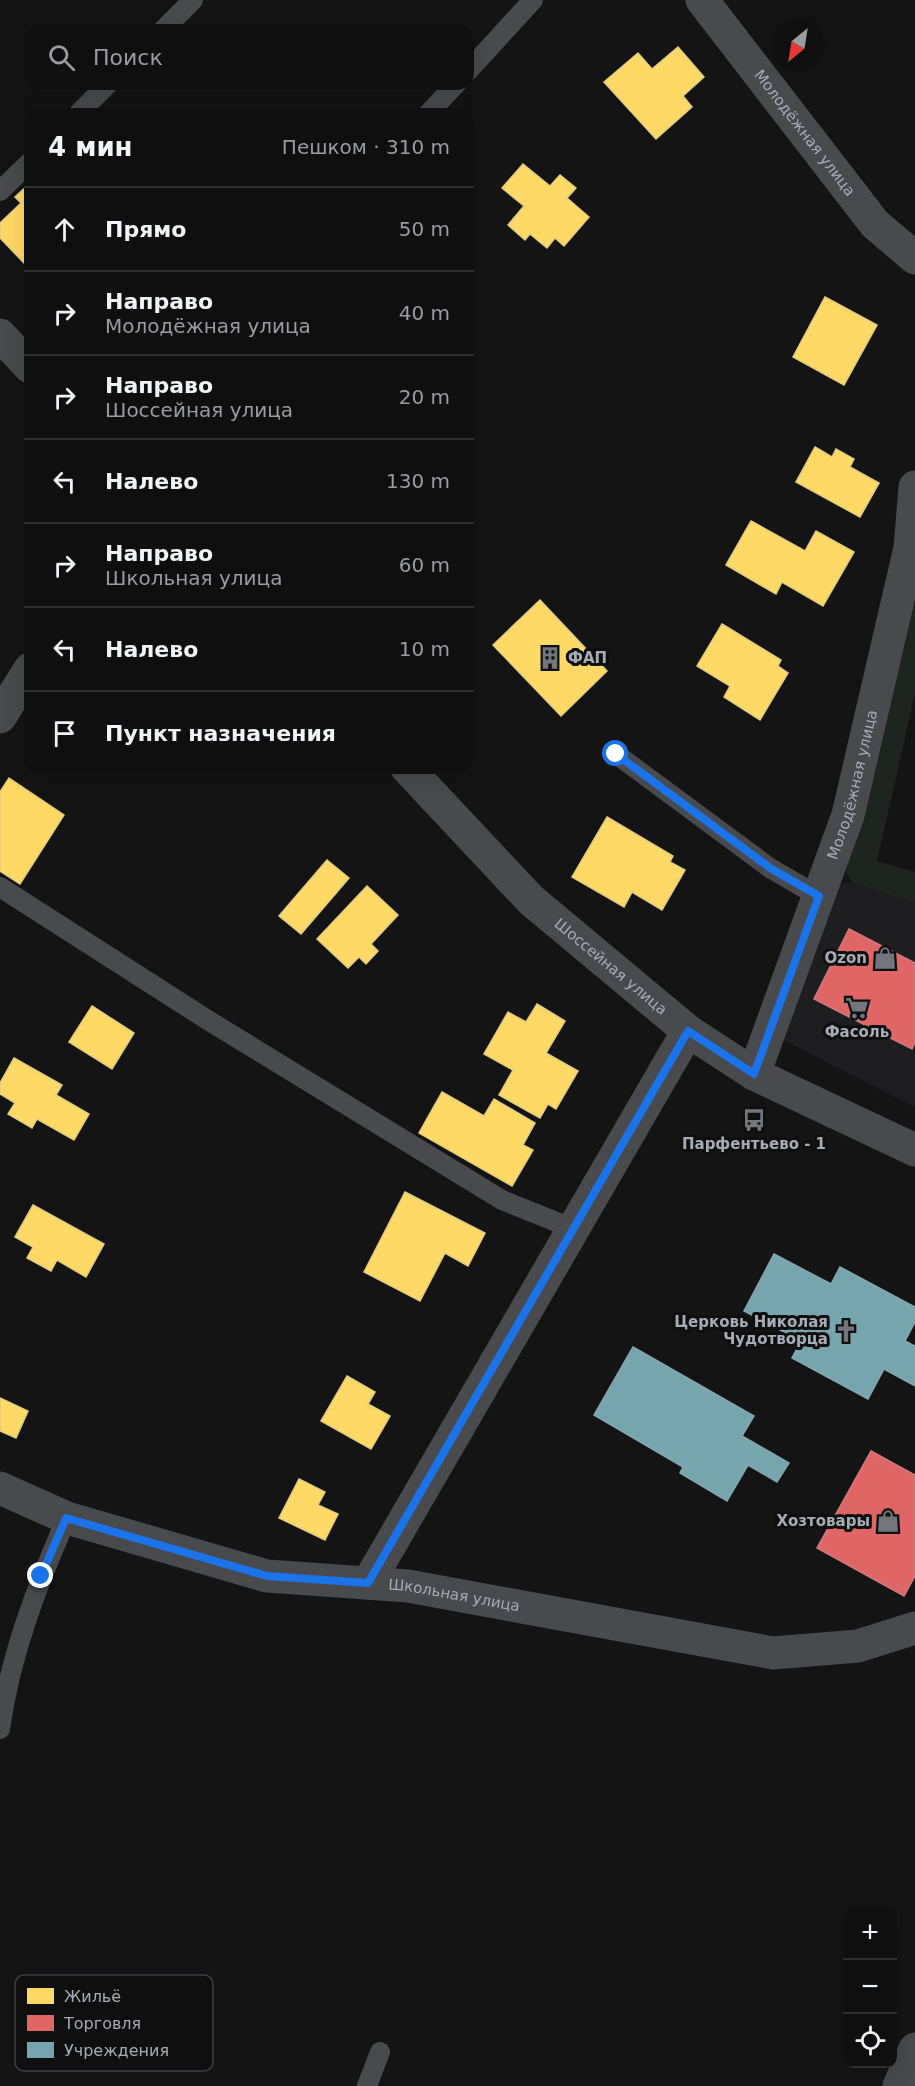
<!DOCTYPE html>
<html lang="ru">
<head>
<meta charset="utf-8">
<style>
  :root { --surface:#0f0f10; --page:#181819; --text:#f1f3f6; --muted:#9b9c9f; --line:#2f2f30 }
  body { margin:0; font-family:"DejaVu Sans",sans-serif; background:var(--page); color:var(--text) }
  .controls { position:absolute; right:18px; bottom:18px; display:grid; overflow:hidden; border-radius:12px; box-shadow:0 6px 24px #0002 }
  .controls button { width:54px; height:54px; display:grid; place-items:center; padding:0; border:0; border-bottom:2px solid var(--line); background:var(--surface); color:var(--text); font:30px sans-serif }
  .compass { position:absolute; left:771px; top:18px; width:54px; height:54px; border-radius:50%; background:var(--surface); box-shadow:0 6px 24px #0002; rotate:210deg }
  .stop { position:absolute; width:18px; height:18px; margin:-14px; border:4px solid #1a73e8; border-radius:50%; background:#fff }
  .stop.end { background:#1a73e8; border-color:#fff; box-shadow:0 2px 6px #0008 }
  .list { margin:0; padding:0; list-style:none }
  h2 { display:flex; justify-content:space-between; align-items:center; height:78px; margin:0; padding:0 24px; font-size:26px }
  h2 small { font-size:20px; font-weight:400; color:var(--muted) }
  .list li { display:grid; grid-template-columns:39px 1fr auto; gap:18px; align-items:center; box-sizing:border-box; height:84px; padding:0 24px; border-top:2px solid var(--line) }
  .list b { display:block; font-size:22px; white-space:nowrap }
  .list p { margin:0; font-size:20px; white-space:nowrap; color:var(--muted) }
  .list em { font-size:20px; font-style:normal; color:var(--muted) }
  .icon { flex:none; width:33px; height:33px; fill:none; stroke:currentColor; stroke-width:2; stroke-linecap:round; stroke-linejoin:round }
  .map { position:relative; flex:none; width:915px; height:2086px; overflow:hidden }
  .search { position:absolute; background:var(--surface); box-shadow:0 6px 24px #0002; left:24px; top:24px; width:450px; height:66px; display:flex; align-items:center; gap:15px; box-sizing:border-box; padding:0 21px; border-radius:18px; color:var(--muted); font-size:22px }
  .panel { position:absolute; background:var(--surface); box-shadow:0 6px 24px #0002; left:24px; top:108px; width:450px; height:666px; border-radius:18px }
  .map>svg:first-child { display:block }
  .built { fill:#1e1e20 }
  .green { fill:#1e251f }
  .homes { fill:#ffd966; stroke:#e4cc7e; stroke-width:1.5 }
  .shops { fill:#e06666; stroke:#cf7b7e; stroke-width:1.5 }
  .public { fill:#76a5af; stroke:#84a7b1; stroke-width:1.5 }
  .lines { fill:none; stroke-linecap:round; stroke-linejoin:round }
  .service { stroke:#494a4d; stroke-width:20 }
  .minor { stroke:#494a4d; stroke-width:33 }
  .tertiary { stroke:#494a4d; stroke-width:33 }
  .secondary { stroke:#48494b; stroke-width:33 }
  .route { stroke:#1a73e8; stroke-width:8 }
  .labels { text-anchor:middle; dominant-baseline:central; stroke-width:6; stroke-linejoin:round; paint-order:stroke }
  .street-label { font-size:15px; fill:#a6acb5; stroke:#0f0f10 }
  .poi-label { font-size:15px; font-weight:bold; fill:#a6acb5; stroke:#0f0f10; text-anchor:end }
  .key { fill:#0f0f10; stroke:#3c3e42; stroke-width:1.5 }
  .key-label { font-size:16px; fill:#a6acb5 }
</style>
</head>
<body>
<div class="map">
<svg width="915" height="2086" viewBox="0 0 915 2086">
  <rect width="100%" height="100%" fill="#141415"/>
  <path class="built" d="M 852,883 L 915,903 L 915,1107 L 777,1037 L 832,884 Z"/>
  <path class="green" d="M 915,604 L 915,694 L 877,861 L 915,872 L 915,903 L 852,883 L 843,866 L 904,622 Z"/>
  <g class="homes">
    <path d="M 678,47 L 704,77 L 683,96 L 692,107 L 656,139 L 604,82 L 638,53 L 652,69 Z"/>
    <path d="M 523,164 L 550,186 L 560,175 L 576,188 L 567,198 L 589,217 L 564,246 L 555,238 L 547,248 L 530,234 L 525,240 L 508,225 L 524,206 L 502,188 Z"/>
    <path d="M 30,183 L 30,258 L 24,263 L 0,238 L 0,223 L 21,203 L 15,197 Z"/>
    <path d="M 825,297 L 877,325 L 844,385 L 793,357 Z"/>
    <path d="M 815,447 L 832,457 L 836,449 L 854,459 L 850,467 L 879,483 L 860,517 L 796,482 Z"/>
    <path d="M 751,521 L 805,551 L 816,531 L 854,552 L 823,606 L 782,582 L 776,594 L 726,565 Z"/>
    <path d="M 540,600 L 607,671 L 561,716 L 493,645 Z"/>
    <path d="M 722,624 L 781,660 L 778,666 L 788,673 L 760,720 L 724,697 L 730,686 L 697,666 Z"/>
    <path d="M 9,778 L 64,815 L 20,884 L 0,871 L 0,792 Z"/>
    <path d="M 607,817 L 673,856 L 670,862 L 685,870 L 662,910 L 632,892 L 624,907 L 572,877 Z"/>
    <path d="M 327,860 L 349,878 L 301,934 L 279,916 Z"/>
    <path d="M 367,886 L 398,915 L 371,944 L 378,951 L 366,964 L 359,957 L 348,968 L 317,939 Z"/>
    <path d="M 537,1004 L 565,1021 L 546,1053 L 578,1071 L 556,1109 L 548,1104 L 540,1118 L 499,1095 L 513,1070 L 484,1054 L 508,1012 L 526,1022 Z"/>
    <path d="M 92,1006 L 134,1033 L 112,1069 L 69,1042 Z"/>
    <path d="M 14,1058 L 62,1085 L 56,1095 L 89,1114 L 74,1140 L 37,1119 L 32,1128 L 8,1114 L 15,1103 L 0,1094 L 0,1083 Z"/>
    <path d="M 442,1092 L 484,1116 L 494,1099 L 535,1123 L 523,1145 L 533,1150 L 512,1186 L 419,1133 Z"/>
    <path d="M 405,1192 L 485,1233 L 468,1266 L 445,1253 L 420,1301 L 364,1272 Z"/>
    <path d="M 33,1205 L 104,1244 L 86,1277 L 57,1260 L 51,1271 L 27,1258 L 33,1247 L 15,1237 Z"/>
    <path d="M 347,1376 L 375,1392 L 368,1404 L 390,1416 L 371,1449 L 321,1421 Z"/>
    <path d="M 0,1398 L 28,1411 L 16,1438 L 0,1431 Z"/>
    <path d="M 299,1479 L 325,1492 L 318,1505 L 338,1514 L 325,1540 L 279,1518 Z"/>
  </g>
  <g class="shops">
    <path d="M 849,929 L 915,963 L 915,1042 L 912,1049 L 814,999 Z"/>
    <path d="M 871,1451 L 915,1475 L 915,1576 L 904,1596 L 817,1548 Z"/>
  </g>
  <g class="public">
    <path d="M 774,1254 L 831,1284 L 840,1267 L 915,1307 L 915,1322 L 905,1341 L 915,1346 L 915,1386 L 884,1369 L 868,1399 L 792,1358 L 801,1341 L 744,1311 Z"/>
    <path d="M 633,1347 L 754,1416 L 742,1436 L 789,1463 L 777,1482 L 748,1465 L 727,1501 L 680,1473 L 683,1467 L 594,1415 Z"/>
  </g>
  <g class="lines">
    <g class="service">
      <path d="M 163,30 L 193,0"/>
      <path d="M 468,71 L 533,0"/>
      <path d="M 78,114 L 108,84"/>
      <path d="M 428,114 L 456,84"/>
      <path d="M 0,191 L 30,162"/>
      <path d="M 616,754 L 770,868 L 818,896"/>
      <path d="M 0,887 L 206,1019 L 502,1200 L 574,1229"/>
      <path d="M 0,1729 C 10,1656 37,1585 67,1518"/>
      <path d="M 367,2086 L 380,2052"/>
    </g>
    <g class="minor">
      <path id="s1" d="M 702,0 L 875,224 L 915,258"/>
      <path d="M 0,717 L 30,669"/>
      <path id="s2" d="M 754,1074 L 848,815 L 910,548 L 915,487"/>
      <path id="s3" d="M 0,1488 L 67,1518 L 267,1576 L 408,1586 L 773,1653 L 858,1646 L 915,1628"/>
      <path d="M 368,1583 L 688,1031"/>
    </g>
    <g class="tertiary">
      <path d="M 0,335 L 30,367"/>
      <path id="s4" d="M 407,768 L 531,900 L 688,1031 L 754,1074 L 915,1150"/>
    </g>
    <path class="secondary" d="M 899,2086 L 915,2049"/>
  </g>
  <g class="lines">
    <path class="route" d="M 41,1576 L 66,1518 L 267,1576 L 368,1583 L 688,1031 L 754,1074 L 819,896 L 770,868 L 616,754"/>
  </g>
  <defs>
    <g id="building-bare" transform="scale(1.8)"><path d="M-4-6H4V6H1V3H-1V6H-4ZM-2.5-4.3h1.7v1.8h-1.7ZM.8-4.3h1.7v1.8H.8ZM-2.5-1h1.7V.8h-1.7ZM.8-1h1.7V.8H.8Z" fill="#73777d" stroke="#0f0f10" stroke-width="2.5" paint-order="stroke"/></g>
    <g id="shop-bare" transform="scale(1.8)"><path d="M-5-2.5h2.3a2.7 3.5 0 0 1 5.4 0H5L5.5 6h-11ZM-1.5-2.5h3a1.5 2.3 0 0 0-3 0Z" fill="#73777d" stroke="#0f0f10" stroke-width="2.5" paint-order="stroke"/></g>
    <g id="supermarket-bare" transform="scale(1.8)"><path d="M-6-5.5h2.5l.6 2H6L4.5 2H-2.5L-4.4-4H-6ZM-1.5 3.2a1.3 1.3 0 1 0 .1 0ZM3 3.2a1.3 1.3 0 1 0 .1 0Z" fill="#73777d" stroke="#0f0f10" stroke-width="2.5" paint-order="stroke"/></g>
    <g id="bus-bare" transform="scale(1.8)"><path d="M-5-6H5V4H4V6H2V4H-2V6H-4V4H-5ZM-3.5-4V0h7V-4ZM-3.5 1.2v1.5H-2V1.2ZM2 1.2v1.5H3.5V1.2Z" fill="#73777d" stroke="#0f0f10" stroke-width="2.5" paint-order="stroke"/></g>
    <g id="church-bare" transform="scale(1.8)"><path d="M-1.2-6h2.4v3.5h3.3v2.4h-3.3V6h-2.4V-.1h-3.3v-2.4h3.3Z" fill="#73777d" stroke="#0f0f10" stroke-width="2.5" paint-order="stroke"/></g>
  </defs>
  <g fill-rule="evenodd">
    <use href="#building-bare" x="550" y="658"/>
    <use href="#shop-bare" x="885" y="958"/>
    <use href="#supermarket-bare" x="857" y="1008"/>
    <use href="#bus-bare" x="754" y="1120"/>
    <use href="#church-bare" x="846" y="1331"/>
    <use href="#shop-bare" x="888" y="1521"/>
  </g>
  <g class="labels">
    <g class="street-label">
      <text stroke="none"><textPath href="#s1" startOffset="168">Молодёжная улица</textPath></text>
      <text stroke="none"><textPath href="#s2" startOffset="306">Молодёжная улица</textPath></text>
      <text stroke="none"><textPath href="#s4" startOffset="285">Шоссейная улица</textPath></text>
      <text stroke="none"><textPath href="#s3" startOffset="470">Школьная улица</textPath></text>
    </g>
    <g class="poi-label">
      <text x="568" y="658" text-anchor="start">ФАП</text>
      <text x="867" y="958">Ozon</text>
      <text x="857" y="1032" text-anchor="middle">Фасоль</text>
      <text x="754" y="1144" text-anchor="middle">Парфентьево - 1</text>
      <text x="828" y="1322">Церковь Николая<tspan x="828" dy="17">Чудотворца</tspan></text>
      <text x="870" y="1521">Хозтовары</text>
    </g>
  </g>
  <rect x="15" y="1975" width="198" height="96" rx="9" class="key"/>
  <rect x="27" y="1988" width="27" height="16" fill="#ffd966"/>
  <rect x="27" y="2015" width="27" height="16" fill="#e06666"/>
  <rect x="27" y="2042" width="27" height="16" fill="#76a5af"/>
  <g class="key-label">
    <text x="64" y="2002">Жильё</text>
    <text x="64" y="2029">Торговля</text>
    <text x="64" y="2056">Учреждения</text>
  </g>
</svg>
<div class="controls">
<button>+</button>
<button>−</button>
<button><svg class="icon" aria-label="locate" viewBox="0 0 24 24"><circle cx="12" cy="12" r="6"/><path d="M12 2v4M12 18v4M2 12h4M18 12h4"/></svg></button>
</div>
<svg class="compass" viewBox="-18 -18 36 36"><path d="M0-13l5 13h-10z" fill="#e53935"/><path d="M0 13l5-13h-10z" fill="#9b9c9f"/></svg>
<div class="stop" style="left:616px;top:754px"></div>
<div class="stop end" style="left:41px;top:1576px"></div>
<div class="search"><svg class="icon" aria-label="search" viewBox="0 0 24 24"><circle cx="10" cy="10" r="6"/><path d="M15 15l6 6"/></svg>Поиск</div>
<section class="panel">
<h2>4 мин<small>Пешком · 310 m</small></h2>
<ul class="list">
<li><svg class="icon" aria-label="ahead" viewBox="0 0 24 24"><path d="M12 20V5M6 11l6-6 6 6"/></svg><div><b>Прямо</b></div><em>50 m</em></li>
<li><svg class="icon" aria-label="right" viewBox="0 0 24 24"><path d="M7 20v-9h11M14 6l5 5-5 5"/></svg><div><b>Направо</b><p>Молодёжная улица</p></div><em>40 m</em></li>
<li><svg class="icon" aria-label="right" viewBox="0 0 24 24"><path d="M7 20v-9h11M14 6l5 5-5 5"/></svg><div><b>Направо</b><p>Шоссейная улица</p></div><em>20 m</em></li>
<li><svg class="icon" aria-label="left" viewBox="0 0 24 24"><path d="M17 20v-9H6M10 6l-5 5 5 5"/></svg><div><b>Налево</b></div><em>130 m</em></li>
<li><svg class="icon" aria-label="right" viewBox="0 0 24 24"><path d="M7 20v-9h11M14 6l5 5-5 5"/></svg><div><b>Направо</b><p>Школьная улица</p></div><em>60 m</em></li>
<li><svg class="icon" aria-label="left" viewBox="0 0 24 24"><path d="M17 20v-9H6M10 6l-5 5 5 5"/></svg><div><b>Налево</b></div><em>10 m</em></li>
<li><svg class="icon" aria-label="arrive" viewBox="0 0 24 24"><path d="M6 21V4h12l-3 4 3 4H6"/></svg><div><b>Пункт назначения</b></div></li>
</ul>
</section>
</div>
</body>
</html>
